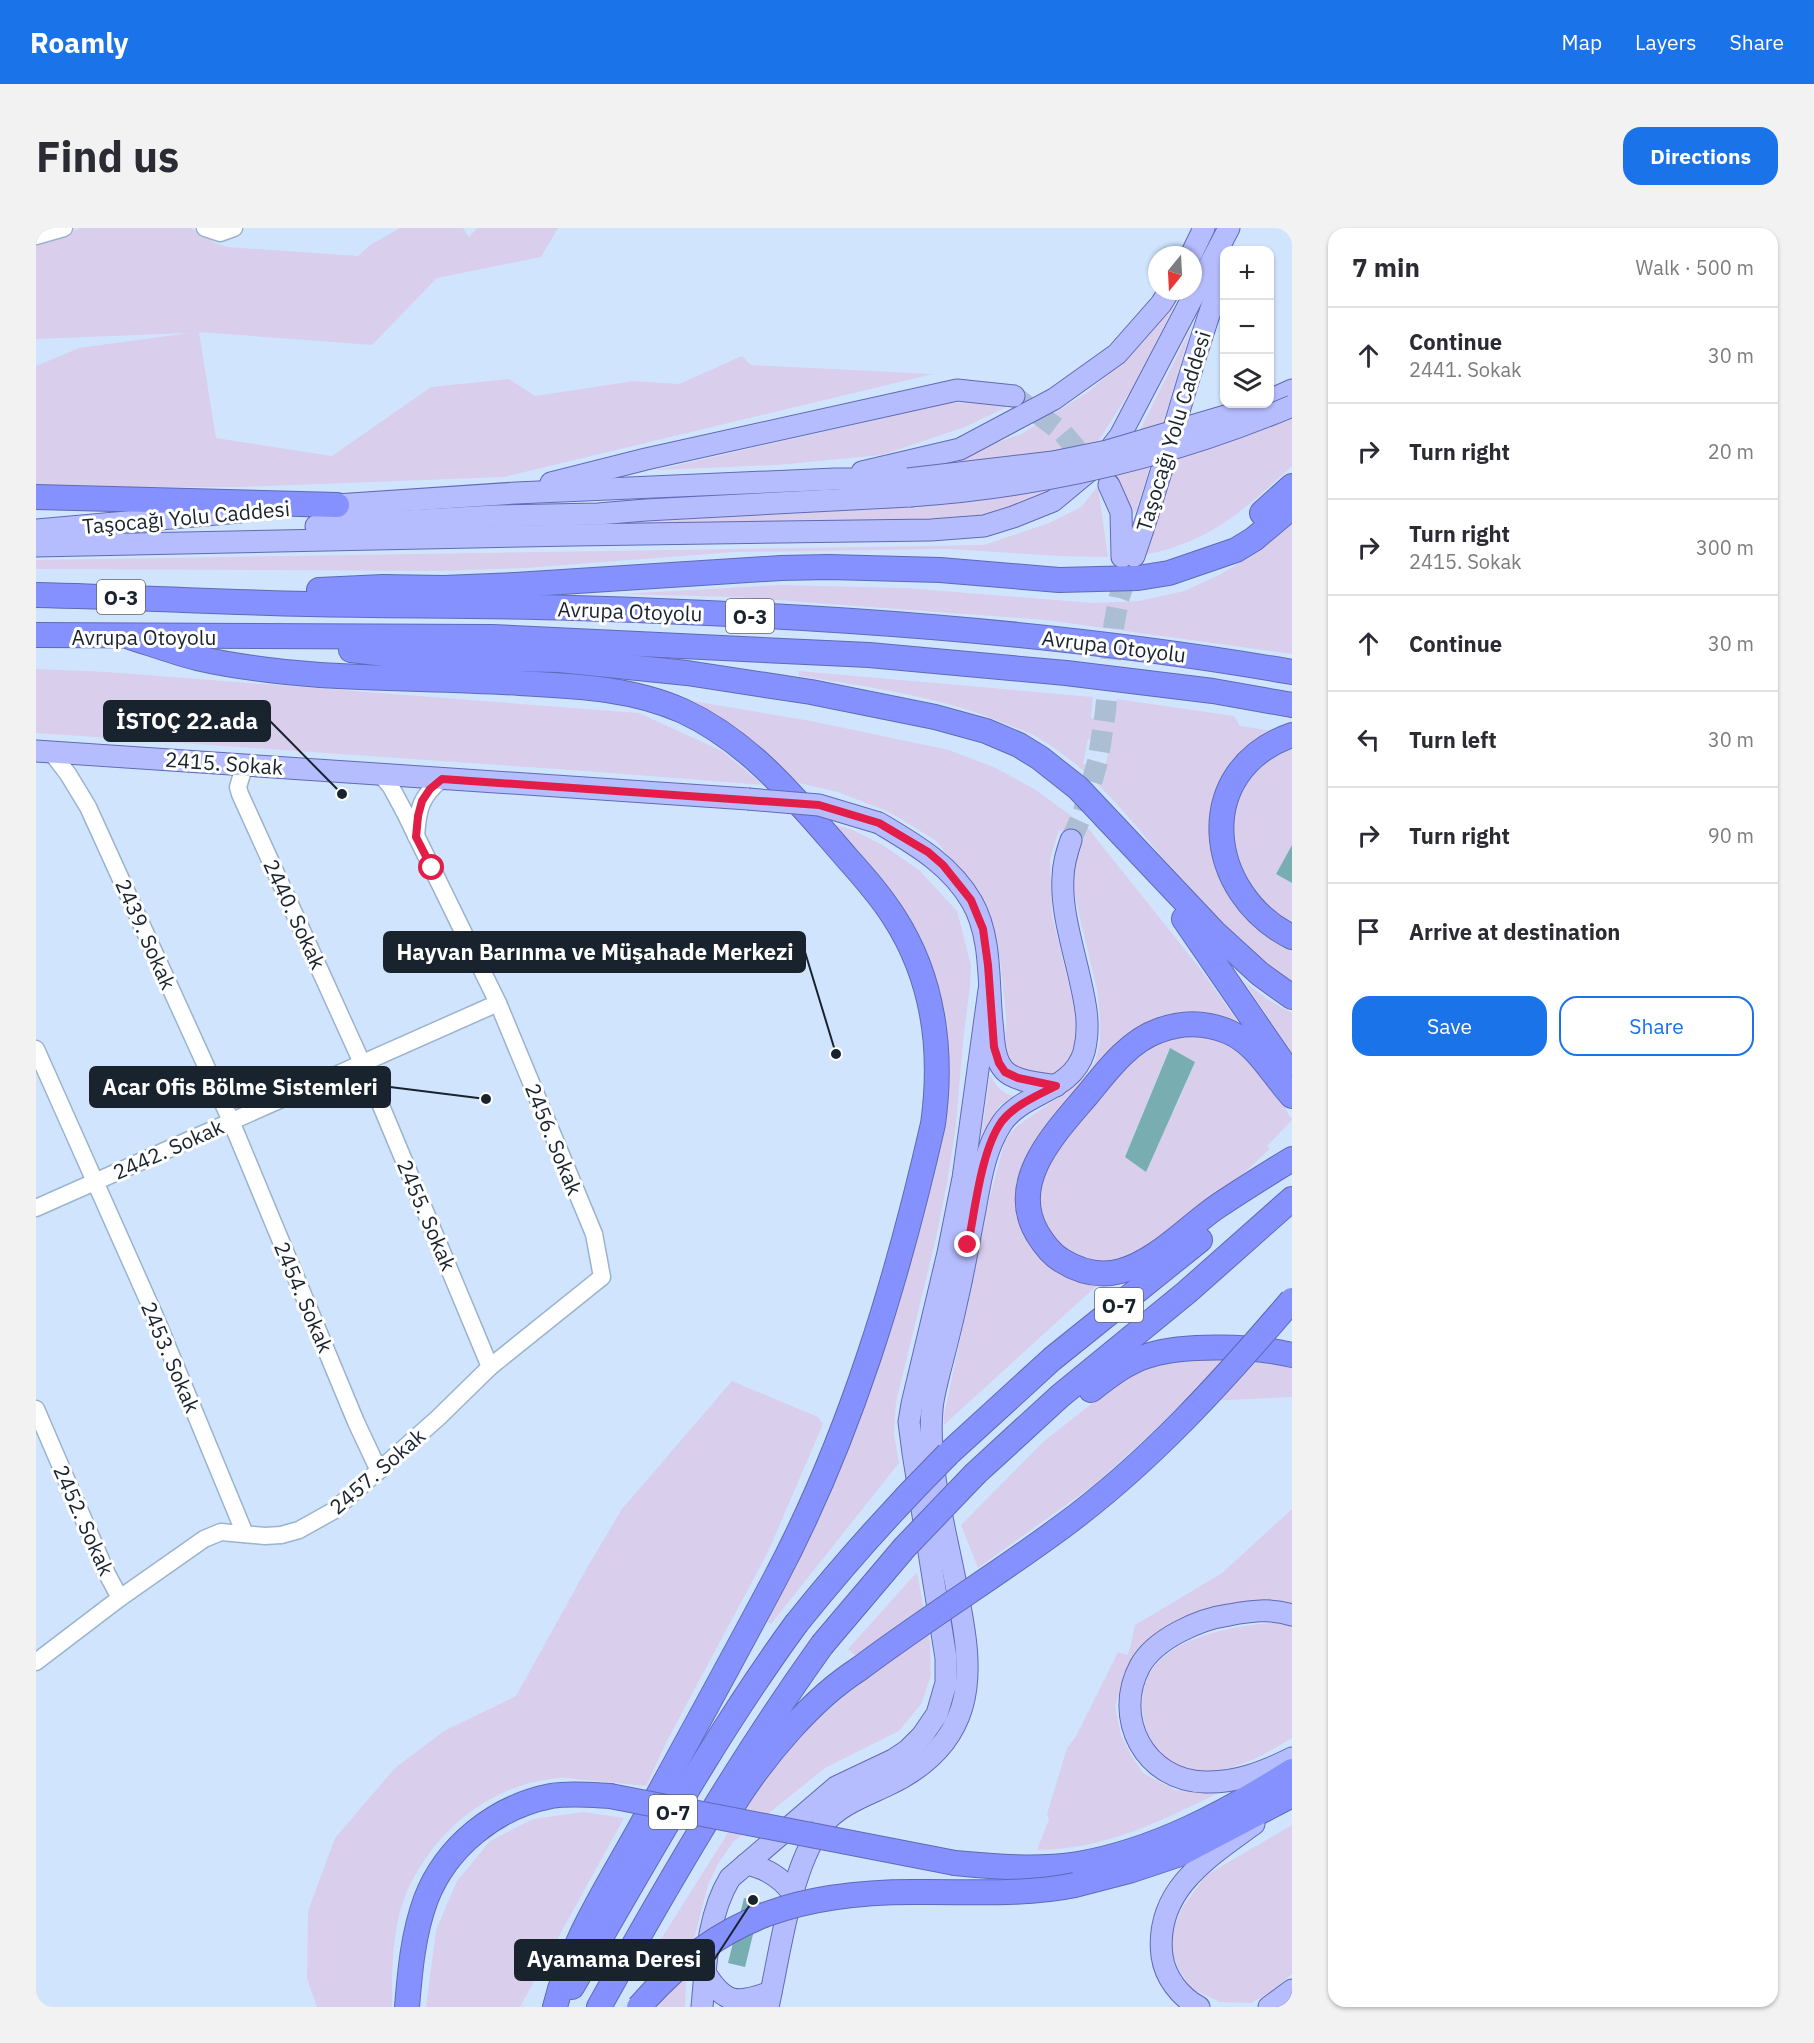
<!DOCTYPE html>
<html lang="en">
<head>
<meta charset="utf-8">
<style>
  :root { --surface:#fff; --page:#f2f2f3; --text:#2b2b33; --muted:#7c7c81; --line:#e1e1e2; --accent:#1a73e8 }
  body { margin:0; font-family:"IBM Plex Sans",sans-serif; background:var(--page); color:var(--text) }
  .controls { position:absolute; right:18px; top:18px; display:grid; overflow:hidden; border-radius:12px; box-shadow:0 2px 4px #0004 }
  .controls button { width:54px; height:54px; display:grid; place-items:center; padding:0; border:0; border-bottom:2px solid var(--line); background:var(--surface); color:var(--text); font:30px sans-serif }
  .compass { position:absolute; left:1112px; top:18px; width:54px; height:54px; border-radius:50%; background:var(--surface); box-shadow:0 2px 4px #0004; rotate:198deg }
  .stop { position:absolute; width:18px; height:18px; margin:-14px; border:4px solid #e11d48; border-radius:50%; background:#fff }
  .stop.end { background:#e11d48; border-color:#fff; box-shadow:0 2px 6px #0008 }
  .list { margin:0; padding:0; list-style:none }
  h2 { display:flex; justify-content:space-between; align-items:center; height:78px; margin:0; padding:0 24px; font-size:26px }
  h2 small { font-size:20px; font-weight:400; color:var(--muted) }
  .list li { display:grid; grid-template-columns:39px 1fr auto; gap:18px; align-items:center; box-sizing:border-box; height:96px; padding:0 24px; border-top:2px solid var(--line) }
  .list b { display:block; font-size:22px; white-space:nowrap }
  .list p { margin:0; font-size:20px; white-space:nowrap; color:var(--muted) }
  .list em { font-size:20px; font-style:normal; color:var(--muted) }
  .actions { display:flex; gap:12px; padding:18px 24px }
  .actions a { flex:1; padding:14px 0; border:2px solid var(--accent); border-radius:18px; text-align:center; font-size:21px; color:var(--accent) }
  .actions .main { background:var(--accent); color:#fff }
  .icon { flex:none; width:33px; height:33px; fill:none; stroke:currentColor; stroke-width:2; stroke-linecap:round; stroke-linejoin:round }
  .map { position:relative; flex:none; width:1256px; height:1779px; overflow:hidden; border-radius:18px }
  header { display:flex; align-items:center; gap:36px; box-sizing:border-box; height:84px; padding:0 30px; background:var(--accent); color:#fff }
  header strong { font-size:28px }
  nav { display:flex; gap:33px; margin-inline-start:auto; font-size:21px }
  .intro { display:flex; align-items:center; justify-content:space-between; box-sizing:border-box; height:144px; padding:0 36px }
  h1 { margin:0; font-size:42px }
  .button { padding:15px 27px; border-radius:18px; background:var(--accent); color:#fff; font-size:21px; font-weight:700 }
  main { display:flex; gap:36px; padding:0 36px }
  aside { flex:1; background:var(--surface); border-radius:18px; box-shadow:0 2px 4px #0004 }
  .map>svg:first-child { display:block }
  .green { fill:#d9cfec; fill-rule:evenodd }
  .water { fill:#78adb1 }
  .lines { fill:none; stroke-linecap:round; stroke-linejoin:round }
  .major-tunnel { stroke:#abbed4; stroke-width:21; stroke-dasharray:21 10; stroke-linecap:butt }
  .minor-casing { stroke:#9ab3cf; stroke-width:19 }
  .major-casing { stroke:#5f6ab5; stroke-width:23 }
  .highway-casing { stroke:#5f6ab5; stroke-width:26 }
  .minor { stroke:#fff; stroke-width:16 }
  .major { stroke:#b6bdfe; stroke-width:21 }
  .highway { stroke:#8591fe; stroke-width:24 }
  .major-bridge-casing { stroke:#5f6ab5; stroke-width:23; stroke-linecap:butt }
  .highway-bridge-casing { stroke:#5f6ab5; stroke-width:26; stroke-linecap:butt }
  .major-bridge { stroke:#b6bdfe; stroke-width:21 }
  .highway-bridge { stroke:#8591fe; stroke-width:24 }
  .route { stroke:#e11d48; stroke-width:8 }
  .labels { text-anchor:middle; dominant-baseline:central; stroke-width:6; stroke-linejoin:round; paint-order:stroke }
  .shield { fill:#fff; stroke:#5e656d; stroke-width:1.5 }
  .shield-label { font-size:20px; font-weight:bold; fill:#19232e }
  .street-label { font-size:21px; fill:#19232e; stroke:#fff }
  .leader { fill:none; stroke:#19232e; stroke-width:2 }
  .callout-dot { fill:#19232e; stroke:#fff; stroke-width:2 }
  .callout { fill:#19232e; stroke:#19232e; stroke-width:2 }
  .callout-label { font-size:22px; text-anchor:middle; font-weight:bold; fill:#fff }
</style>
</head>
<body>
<header>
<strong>Roamly</strong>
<nav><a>Map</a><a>Layers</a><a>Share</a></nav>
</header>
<div class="intro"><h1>Find us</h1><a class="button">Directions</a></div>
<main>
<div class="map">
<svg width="1256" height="1779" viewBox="0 0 1256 1779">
  <rect width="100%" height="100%" fill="#d0e5fd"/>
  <g class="green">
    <path d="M 45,0 L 155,0 L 179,15 L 191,19 L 322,28 L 334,17 L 364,0 L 427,0 L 433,9 L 441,0 L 522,0 L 505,29 L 401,50 L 336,117 L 163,104 L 180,210 L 296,228 L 395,159 L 473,151 L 499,168 L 598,153 L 643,156 L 706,128 L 715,137 L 897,146 L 468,249 L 207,259 L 0,259 L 0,138 L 43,120 L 153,105 L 0,111 L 0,17 Z"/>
    <path d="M 1142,63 L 1146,63 L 1097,159 L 1063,212 L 1032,222 L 945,235 L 898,236 L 985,206 L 1052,164 L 1092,129 Z"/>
    <path d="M 1156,98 L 1101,281 L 1092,292 L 1080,250 Z"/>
    <path d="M 909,174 L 975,177 L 929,199 L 846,227 L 741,237 L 620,242 L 826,195 Z"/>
    <path d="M 1256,185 L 1256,238 C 1223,269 1185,304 1141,318 C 1131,322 1120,324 1109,327 L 1142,229 Z"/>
    <path d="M 1062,258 L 1072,329 L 1021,328 L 916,321 L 699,324 L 490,340 L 407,343 L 0,341 L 0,332 L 948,317 L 1013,295 L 1045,279 Z"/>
    <path d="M 1019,261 L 961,285 L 910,294 L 583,295 L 892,278 Z"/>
    <path d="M 1256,296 L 1256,426 L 1010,392 L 698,369 L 582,366 L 745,357 L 870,360 L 1057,375 L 1103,373 L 1148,363 L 1183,347 L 1213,329 Z"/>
    <path d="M 0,441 L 72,444 L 603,485 L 686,523 L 727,557 L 549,543 L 0,505 Z"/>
    <path d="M 763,443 L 1057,469 L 1055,490 L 1077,493 L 1081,471 L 1198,488 L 1204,498 L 1237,503 L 1222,514 L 1188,553 L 1195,669 L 1209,690 L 1240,713 L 1256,720 L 1256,756 C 1224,733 1195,706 1168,678 C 1114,620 1070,548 999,508 C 990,503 979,500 970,496 C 904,468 833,459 763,448 ZM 1052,511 L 1074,516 L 1069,540 L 1047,536 Z"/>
    <path d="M 639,470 L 775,493 L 913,522 L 960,540 L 1000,562 L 1052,600 L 1166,743 L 1204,797 L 1163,786 L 1027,879 L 1000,910 L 982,949 L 979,968 L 987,993 L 1067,1052 L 908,1197 L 908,1187 L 954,968 L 969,912 L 981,898 L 1037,859 L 1052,845 L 1059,833 L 1064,814 L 1064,791 L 1061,762 L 1040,674 L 1037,648 L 1043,613 L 1023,602 L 1014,631 L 1016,687 L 1042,794 L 1039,819 L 1029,839 L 1015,847 L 975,840 L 969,824 L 970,789 L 964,731 L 947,676 L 929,648 L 899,612 L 853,584 L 802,564 L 763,555 L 711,513 Z"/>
    <path d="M 1256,518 L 1256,617 L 1240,646 L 1256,655 L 1256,696 L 1244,689 L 1222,671 L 1208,651 L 1195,612 L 1201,574 L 1209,555 L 1237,527 Z"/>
    <path d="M 796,596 L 817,602 L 848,618 L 883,642 L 921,683 L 935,737 L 934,759 L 928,804 L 920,897 L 912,950 L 900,1010 L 860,1174 L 858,1206 L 863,1235 L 735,1396 L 729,1393 L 815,1213 L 861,1074 L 905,787 L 883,707 L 825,629 Z"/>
    <path d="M 1208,753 L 1231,771 L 1256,785 L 1256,826 Z"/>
    <path d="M 1139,807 C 1151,807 1165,805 1177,808 C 1215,814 1239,862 1256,892 L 1231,918 L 1234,921 L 1198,954 L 1122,1016 L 1081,1036 L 1041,1033 L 1014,1011 L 1002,976 L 1003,953 L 1011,937 L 1064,864 L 1093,836 L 1124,814 ZM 1133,821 L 1159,834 L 1137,885 L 1089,929 Z"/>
    <path d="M 954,846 C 959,857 965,865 977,868 L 963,878 L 945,909 Z"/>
    <path d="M 1160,1131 L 1229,1135 L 1256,1140 L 1256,1169 L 1150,1174 L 1059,1256 L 942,1340 L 925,1297 L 1007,1214 L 1069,1165 L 1115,1137 Z"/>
    <path d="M 696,1153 L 782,1189 L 787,1196 L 732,1324 L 632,1511 L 610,1558 C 590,1556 570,1554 550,1552 C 541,1552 532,1549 523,1550 C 454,1556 397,1603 370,1666 C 356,1700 356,1743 356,1779 L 281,1779 L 271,1751 L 272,1683 L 299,1610 L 359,1540 L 408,1503 L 480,1468 L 552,1338 L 586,1281 Z"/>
    <path d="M 1256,1281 L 1256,1381 L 1243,1377 L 1103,1423 L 1091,1440 L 1079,1478 L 1085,1507 L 1095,1527 L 1107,1545 L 1140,1562 L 1182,1565 C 1124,1594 1066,1622 1001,1622 L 1013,1591 L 1011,1586 L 1031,1520 L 1040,1508 L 1082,1424 L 1091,1427 C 1096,1418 1096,1407 1099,1397 L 1186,1345 Z"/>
    <path d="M 881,1344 L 894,1414 L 895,1447 L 886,1475 L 863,1503 L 789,1540 L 697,1614 L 682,1636 L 672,1657 L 651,1738 L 649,1779 L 623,1779 L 606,1750 L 598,1754 L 724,1554 L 774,1498 L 837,1443 L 812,1421 Z"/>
    <path d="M 1248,1394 L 1256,1398 L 1256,1510 C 1226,1528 1195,1547 1159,1542 C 1108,1536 1089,1466 1124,1432 C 1153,1404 1210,1396 1248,1394 Z"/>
    <path d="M 548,1584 L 588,1590 L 484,1779 L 390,1779 L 400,1702 L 421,1653 L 454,1613 L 497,1591 Z"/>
    <path d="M 1256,1597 L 1256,1746 L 1236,1763 L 1215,1775 L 1184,1774 L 1156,1761 L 1142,1740 L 1135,1721 L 1137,1701 L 1146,1680 L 1170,1647 Z"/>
  </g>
  <g class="water">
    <path d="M 1256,617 L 1256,655 L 1240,646 Z"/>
    <path d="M 1134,820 L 1159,834 L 1110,944 L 1089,929 Z"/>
    <path d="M 708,1670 L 725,1674 L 709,1739 L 692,1735 Z"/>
  </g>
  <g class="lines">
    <g class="major-tunnel">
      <path d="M 978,168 L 1026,204 L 1056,239"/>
      <path d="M 1035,612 L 1047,585 L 1062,532 L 1069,487 L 1078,396 L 1083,370 L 1095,335"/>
    </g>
    <g class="minor-casing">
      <g id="minor">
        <path d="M 169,0 L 184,5 L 198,0"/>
        <path d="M 0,8 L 28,0"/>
        <path d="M 15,524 L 32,546 L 52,579 L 195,893 L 320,1194 L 343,1243"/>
        <path d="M 209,536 L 202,559 L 204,566 L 341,868 L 454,1139"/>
        <path d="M 380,608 C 382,581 384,569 406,551"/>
        <path d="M 0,821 L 118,1086 L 209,1306"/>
        <path d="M 0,980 L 462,775"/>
        <path d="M 0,1181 L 71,1346 L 84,1370"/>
        <path d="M 0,1434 L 84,1370 L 168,1311 L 185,1304 L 229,1308 L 245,1307 L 263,1302 L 297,1283 L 403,1189 L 454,1139 L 566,1049 L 558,1006 L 462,775 L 369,585 L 355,559 L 345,547"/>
      </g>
    </g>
    <g class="major-casing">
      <g id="major">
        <path d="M 1155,27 L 1168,0"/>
        <path d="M 1234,172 L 1256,162"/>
        <path d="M 826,244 L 924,221 L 1018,171 L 1081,126 L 1125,76 L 1133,63"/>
        <path d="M 515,255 L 610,231 L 921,162 L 978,168"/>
        <path d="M 1073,257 L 1085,284 L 1086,329"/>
        <path d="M 285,278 L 480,265 L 799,251 L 872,251"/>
        <path d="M 280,298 L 459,288 L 562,286 L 610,282 L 874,268"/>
        <path d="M 0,302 L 203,284"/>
        <path d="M 0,318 L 538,307 L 895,302 L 948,298 L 977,289 L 1017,273 L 1064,234 L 1084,208 L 1193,0"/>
        <path d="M 1098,328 C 1131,234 1153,137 1188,44"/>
        <path d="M 0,523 L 712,571"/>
        <path d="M 843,595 C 878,616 914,636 936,674 C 956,709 952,755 956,794 C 958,810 957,830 968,842 C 979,854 1005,855 1020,858"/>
        <path d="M 1256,1387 C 1235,1380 1214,1383 1193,1387 C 1163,1391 1119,1411 1104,1438 C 1076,1490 1109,1553 1169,1554 C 1200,1555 1228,1544 1256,1530"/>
        <path d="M 710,1636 C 730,1640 746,1650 757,1666"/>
        <path d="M 668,1743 C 688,1776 700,1777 735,1764"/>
        <path d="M 666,1779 C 670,1736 671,1688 694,1650 L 800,1559 L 857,1532 L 872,1522 L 886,1508 L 901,1486 L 910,1455 L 910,1430 L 877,1225 L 873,1194 L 876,1176 L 912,1025 L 927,950 L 953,762"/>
        <path d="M 732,1779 C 744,1726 754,1641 786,1598 C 802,1577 829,1568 852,1557 C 886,1541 915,1516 926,1479 C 937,1441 928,1399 921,1362 C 910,1303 891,1240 896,1181 C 897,1168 901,1155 904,1142 C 910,1119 916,1096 921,1072 C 928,1043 933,1012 939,982 C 944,954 949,920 966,895 C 987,864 1036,864 1048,824 C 1055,797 1049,773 1043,747 C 1036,716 1025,681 1027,650 C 1027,636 1031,624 1035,612"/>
        <path d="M 1163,1779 C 1144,1769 1129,1749 1126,1728 C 1118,1663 1171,1630 1218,1596"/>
        <path d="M 1233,1779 L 1256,1762"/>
      </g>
    </g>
    <g class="highway-casing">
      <g id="highway">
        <path d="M 0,269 L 301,277"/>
        <path d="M 1226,285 L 1256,258"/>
        <path d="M 283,362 L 347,359 L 408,360 L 479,357 L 745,340 L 793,339 L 904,342 L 1023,352 L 1102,350 L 1133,345 L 1200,322 L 1218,311 L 1256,279"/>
        <path d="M 0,367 C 91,369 181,374 272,376 C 361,378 449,377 538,380 C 778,387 1020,403 1256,444"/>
        <path d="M 0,407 L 456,409 L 833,427 L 1030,445 L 1177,463 L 1256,477"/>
        <path d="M 94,409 C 116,416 138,424 161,430 C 201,439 244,444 284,447 C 350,451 417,451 484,455 C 539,458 596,460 647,483 C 716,515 763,575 811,630 C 828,649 844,667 858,689 C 898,751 907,824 897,896 C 861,1053 814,1210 738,1353 C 694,1436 649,1518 604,1600 C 572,1658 535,1714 519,1779"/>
        <path d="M 315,422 L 374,429 L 523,432 L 651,445 L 775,464 L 899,489 L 950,503 L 983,517 L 1004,530 L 1042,560 L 1178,704 L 1224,746 L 1256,769"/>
        <path d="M 1256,507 C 1155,542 1169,666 1256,709"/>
        <path d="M 1148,691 L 1249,838"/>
        <path d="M 1256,868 C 1235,845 1222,817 1193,804 C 1170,794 1145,794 1122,803 C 1093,813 1070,844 1052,866 C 1020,904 971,953 1001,1005 C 1007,1015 1015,1026 1025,1032 C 1044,1044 1063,1049 1085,1043 C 1119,1034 1151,1000 1179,980 C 1204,963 1230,947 1256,931"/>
        <path d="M 1055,1162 C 1073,1148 1092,1133 1114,1127 C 1149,1116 1220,1118 1256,1127"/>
        <path d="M 912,1226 L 1016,1131 L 1164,1012"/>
        <path d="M 940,1245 L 1024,1168 L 1151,1064 L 1256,971"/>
        <path d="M 699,1574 C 729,1527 776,1471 823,1441"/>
        <path d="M 919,1635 C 960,1639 1002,1642 1042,1636 C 1119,1623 1191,1584 1256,1543"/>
        <path d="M 1039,1657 L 1093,1643 L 1144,1626 L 1256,1567"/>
        <path d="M 536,1759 C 608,1636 676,1511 760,1396"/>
        <path d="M 371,1779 C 374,1743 377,1706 390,1671 C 410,1619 459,1579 515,1568 C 534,1565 555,1567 574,1568"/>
        <path d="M 563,1779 C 632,1655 703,1533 786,1417"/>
      </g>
    </g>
    <use href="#minor" class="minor"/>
    <use href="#major" class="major"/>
    <use href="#highway" class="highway"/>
    <g class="major-bridge-casing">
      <g id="major-bridge">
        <path d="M 872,251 L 1017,234 L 1071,223 L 1206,183 L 1224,176"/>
        <path d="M 874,268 C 1006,259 1135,229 1256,178"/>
        <path d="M 712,571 L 783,577 L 843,595"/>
      </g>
    </g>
    <g class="highway-bridge-casing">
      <g id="highway-bridge">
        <path d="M 760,1396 C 808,1336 858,1280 912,1226"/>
        <path d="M 786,1417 L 869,1319 L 940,1245"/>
        <path d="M 823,1441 C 889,1391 961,1347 1027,1298 C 1114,1234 1186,1154 1256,1072"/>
        <path d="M 574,1568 L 919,1635"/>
        <path d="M 603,1779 C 683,1686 770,1662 889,1664 C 939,1664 990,1667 1039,1657"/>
      </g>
    </g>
    <use href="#major-bridge" class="major-bridge"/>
    <use href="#highway-bridge" class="highway-bridge"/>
  </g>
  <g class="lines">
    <path class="route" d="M 396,640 L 380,609 L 382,588 L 386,573 L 394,561 L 406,551 L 783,577 L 843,595 L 892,624 L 907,637 L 935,672 L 947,701 L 952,737 L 958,819 L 963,835 L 969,844 L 982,850 L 1020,858 C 1002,867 979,877 966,893 C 945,922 939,982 932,1017"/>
  </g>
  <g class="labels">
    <g class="shield">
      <rect x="61" y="352" width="48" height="34" rx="4.5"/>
      <rect x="690" y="371" width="48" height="34" rx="4.5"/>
      <rect x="1059" y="1060" width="48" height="34" rx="4.5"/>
      <rect x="613" y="1567" width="48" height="34" rx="4.5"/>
    </g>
    <g class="shield-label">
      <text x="85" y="369">O-3</text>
      <text x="714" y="388">O-3</text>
      <text x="1083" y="1077">O-7</text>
      <text x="637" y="1584">O-7</text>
    </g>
    <g class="street-label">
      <text transform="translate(1137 203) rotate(-73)">Taşocağı Yolu Caddesi</text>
      <text transform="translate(150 289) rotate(-5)">Taşocağı Yolu Caddesi</text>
      <text transform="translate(594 383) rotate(2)">Avrupa Otoyolu</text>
      <text x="108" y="409">Avrupa Otoyolu</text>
      <text transform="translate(1078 418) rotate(7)">Avrupa Otoyolu</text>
      <text transform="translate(188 535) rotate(4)">2415. Sokak</text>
      <text transform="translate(259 686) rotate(65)">2440. Sokak</text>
      <text transform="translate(110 706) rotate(66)">2439. Sokak</text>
      <text transform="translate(518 911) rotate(68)">2456. Sokak</text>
      <text transform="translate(132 921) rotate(-24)">2442. Sokak</text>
      <text transform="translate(391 987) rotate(67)">2455. Sokak</text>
      <text transform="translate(268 1069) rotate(67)">2454. Sokak</text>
      <text transform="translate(135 1129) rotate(67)">2453. Sokak</text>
      <text transform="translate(341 1243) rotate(-41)">2457. Sokak</text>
      <text transform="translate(48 1292) rotate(66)">2452. Sokak</text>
    </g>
  </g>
  <path class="leader" d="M306 566L234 493M800 826L769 724M450 871L354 859M717 1672L678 1732"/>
  <g class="callout-dot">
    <circle cx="306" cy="566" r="6"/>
    <circle cx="800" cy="826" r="6"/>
    <circle cx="450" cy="871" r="6"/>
    <circle cx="717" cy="1672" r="6"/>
  </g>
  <g class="callout">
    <rect x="68" y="473" width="166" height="40" rx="6"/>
    <rect x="348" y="704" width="421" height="40" rx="6"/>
    <rect x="54" y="839" width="300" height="40" rx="6"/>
    <rect x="479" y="1712" width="199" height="40" rx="6"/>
  </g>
  <g class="callout-label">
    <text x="151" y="501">İSTOÇ 22.ada</text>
    <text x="559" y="732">Hayvan Barınma ve Müşahade Merkezi</text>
    <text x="204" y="867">Acar Ofis Bölme Sistemleri</text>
    <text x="578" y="1739">Ayamama Deresi</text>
  </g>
</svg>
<div class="controls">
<button>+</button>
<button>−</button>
<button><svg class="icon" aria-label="layers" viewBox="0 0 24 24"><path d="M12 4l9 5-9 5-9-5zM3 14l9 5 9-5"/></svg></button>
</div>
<svg class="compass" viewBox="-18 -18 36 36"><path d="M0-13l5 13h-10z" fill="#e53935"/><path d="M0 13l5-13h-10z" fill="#7c7c81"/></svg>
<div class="stop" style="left:396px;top:640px"></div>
<div class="stop end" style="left:932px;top:1017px"></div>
</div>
<aside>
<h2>7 min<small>Walk · 500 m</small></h2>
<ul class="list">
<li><svg class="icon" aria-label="ahead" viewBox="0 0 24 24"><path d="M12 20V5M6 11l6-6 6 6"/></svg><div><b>Continue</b><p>2441. Sokak</p></div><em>30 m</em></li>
<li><svg class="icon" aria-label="right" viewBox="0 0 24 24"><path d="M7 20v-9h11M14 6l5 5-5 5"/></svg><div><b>Turn right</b></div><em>20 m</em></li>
<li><svg class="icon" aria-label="right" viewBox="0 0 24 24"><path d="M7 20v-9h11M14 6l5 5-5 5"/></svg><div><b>Turn right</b><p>2415. Sokak</p></div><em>300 m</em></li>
<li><svg class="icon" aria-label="ahead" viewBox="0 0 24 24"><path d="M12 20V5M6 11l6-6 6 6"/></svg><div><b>Continue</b></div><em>30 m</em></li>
<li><svg class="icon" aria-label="left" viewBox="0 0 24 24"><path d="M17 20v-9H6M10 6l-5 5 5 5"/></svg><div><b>Turn left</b></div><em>30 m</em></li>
<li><svg class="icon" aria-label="right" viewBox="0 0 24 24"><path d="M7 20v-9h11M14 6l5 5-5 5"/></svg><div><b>Turn right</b></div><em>90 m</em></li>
<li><svg class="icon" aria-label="arrive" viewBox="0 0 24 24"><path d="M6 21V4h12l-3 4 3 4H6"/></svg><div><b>Arrive at destination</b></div></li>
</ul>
<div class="actions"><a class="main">Save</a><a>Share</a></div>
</aside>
</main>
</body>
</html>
